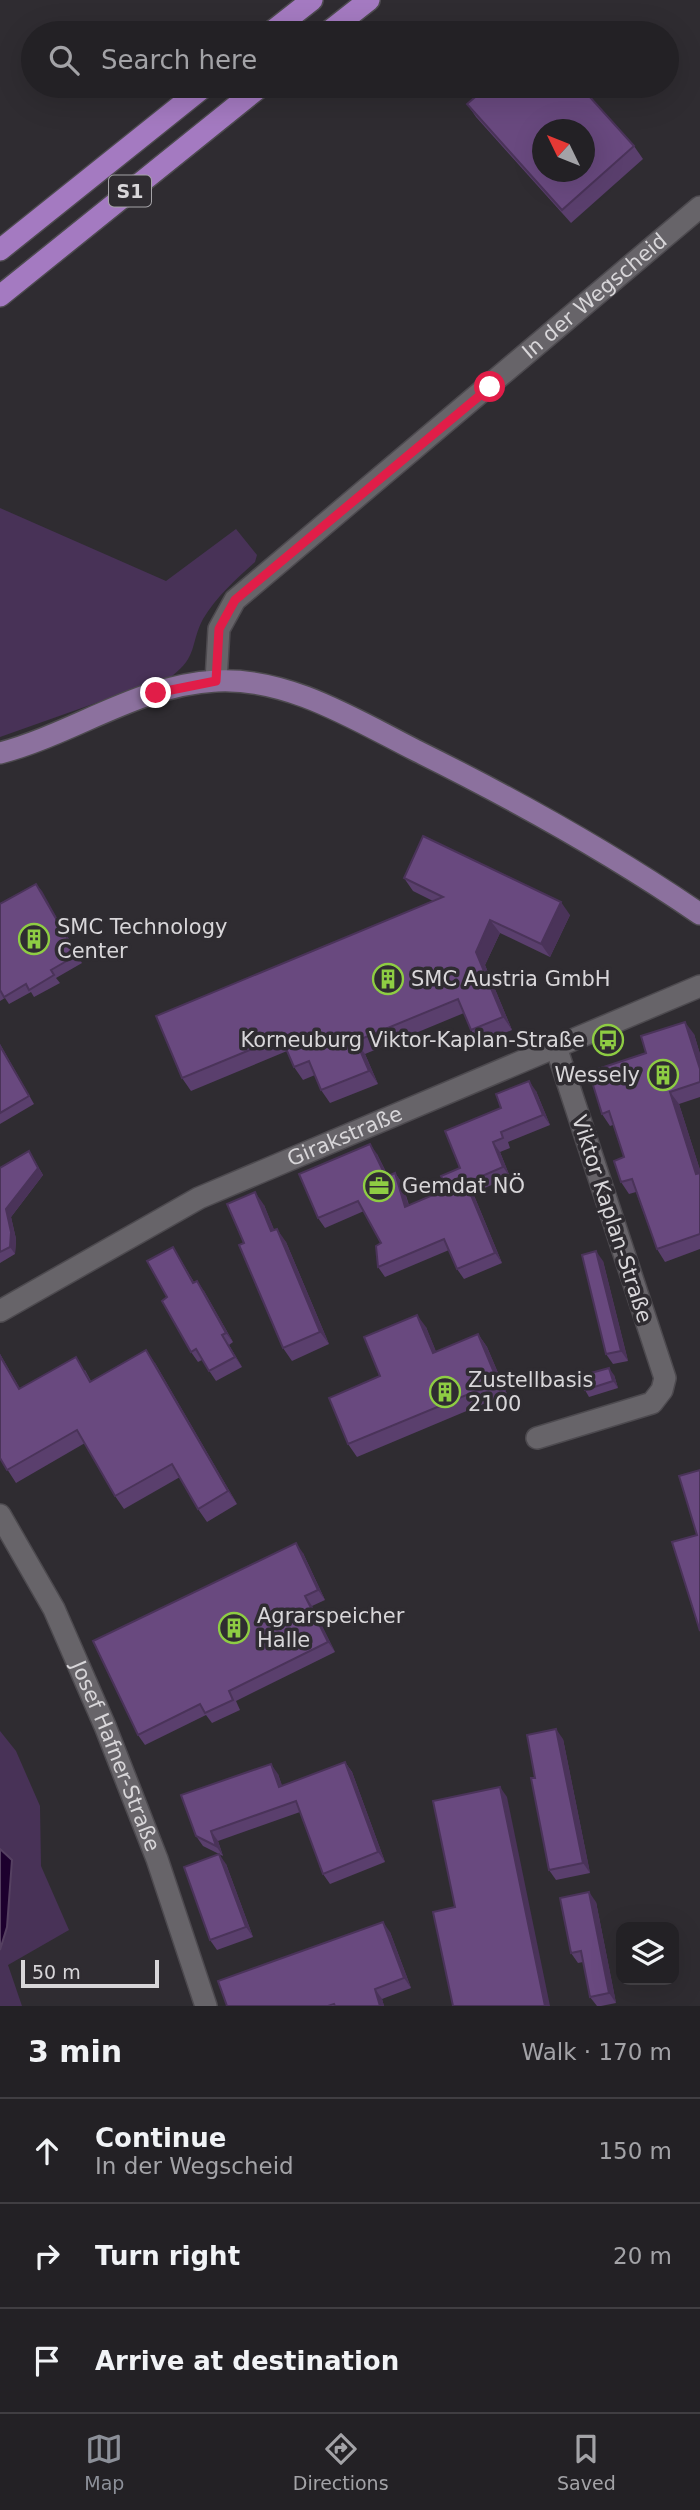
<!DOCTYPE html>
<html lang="en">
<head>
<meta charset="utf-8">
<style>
  :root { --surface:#232125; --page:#2f2e32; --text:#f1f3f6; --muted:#a3a3a7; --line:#403e42; --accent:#8c9099 }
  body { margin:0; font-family:"DejaVu Sans",sans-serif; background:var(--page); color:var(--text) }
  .controls { position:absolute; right:21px; bottom:21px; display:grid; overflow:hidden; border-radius:14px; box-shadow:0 7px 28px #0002 }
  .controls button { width:63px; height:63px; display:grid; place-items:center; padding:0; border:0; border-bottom:2px solid var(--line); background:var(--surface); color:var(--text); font:35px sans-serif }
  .compass { position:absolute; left:532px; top:119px; width:63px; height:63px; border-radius:50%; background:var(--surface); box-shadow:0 7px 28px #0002; rotate:313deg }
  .scale { position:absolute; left:21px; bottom:18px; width:138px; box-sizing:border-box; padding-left:7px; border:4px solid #d8d6d9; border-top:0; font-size:19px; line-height:24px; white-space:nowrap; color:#d8d6d9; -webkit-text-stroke:5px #2f2c31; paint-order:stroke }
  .stop { position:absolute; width:21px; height:21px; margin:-16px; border:5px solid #e11d48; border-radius:50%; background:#fff }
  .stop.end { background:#e11d48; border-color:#fff; box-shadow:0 2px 7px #0008 }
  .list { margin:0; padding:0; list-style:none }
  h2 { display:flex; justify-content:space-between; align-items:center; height:91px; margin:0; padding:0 28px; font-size:30px }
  h2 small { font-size:23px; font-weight:400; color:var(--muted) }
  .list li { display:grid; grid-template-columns:46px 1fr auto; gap:21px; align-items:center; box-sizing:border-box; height:105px; padding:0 28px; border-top:2px solid var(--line) }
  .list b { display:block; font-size:26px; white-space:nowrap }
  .list p { margin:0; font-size:23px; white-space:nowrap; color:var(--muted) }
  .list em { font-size:23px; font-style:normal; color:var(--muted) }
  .icon { flex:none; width:38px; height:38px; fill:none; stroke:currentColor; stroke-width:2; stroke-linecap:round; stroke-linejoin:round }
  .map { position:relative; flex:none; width:700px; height:2006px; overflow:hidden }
  .search { position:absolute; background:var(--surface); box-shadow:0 7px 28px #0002; left:21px; right:21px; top:21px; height:77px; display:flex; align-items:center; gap:18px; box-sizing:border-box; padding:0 24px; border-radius:38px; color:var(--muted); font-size:26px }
  .sheet { height:406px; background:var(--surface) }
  nav { display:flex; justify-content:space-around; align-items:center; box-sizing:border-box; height:98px; border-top:2px solid var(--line); background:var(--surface); font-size:19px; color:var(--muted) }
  nav a { display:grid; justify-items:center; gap:4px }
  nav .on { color:var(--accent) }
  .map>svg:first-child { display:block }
  .green { fill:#483257 }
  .water { fill:#1d002e; stroke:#554061; stroke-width:2 }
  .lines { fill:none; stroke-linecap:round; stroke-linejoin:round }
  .minor-casing { stroke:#4d4a4f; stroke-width:24 }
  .major-casing { stroke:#4d4a4f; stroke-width:24 }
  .highway-casing { stroke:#4d4a4f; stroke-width:24 }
  .minor { stroke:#676469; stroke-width:21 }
  .major { stroke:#8c719e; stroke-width:21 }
  .highway { stroke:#a47ac1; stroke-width:21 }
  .wall { fill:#5a3f6d }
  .shaded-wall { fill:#4a3359 }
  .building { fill:#69497f; stroke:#4a3359; stroke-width:2; fill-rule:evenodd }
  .route { stroke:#e11d48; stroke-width:9 }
  .labels { text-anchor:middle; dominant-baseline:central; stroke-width:7; stroke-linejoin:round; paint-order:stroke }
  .shield { fill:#2f2c31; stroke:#a5a3a7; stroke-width:2 }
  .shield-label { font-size:19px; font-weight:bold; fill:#d8d6d9 }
  .street-label { font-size:21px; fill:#d8d6d9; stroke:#2f2c31 }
  .poi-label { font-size:21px; fill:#d8d6d9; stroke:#2f2c31; text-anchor:start }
</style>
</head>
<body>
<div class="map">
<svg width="700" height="2006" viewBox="0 0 700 2006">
  <rect width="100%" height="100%" fill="#2f2c31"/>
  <g class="green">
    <path d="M 0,508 L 166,581 L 236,529 L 257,555 L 255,562 C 236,579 216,597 203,619 C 190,644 198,656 172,676 L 0,737 Z"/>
    <path d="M 0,1731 L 16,1751 L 40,1806 L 41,1866 L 69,1930 L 8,1965 L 22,2006 L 0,2006 L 0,1950 L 7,1927 L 12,1861 L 0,1849 Z"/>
  </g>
  <path class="water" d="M 0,1849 L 12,1860 L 7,1927 L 0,1950 Z"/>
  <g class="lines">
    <g class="minor-casing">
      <g id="minor">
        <path id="s1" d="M 216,681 L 219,629 L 235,600 L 700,207"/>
        <path id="s2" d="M 0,1311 L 199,1198 L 700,986"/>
        <path d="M 537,1438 L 652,1403 L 662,1390 L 665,1378 L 556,1047"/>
        <path id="s3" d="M 0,1515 L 54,1609 L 105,1726 L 157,1859 L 206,2006"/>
      </g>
    </g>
    <g class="major-casing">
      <path id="major" d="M 0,753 C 73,734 138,685 216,681 C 287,677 354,719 415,750 C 514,799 608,851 700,914"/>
    </g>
    <g class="highway-casing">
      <g id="highway">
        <path d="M 270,33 L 312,0"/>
        <path d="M 327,33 L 369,0"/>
        <path d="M 0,250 L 205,86"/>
        <path d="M 0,296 L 261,86"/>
      </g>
    </g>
    <use href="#minor" class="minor"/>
    <use href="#major" class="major"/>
    <use href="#highway" class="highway"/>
  </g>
  <g class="wall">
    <path d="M 467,104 L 634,146 L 643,159 L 571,223 L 476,117 Z"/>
    <path d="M 404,878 L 570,915 L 550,957 L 500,933 L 485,965 L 512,1030 L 480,1043 L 471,1030 L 464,1013 L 365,1054 L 378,1084 L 330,1103 L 321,1090 L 315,1075 L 303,1080 L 294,1067 L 287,1051 L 191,1091 L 182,1078 L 433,901 L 413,891 Z"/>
    <path d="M 36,884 L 82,963 L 56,978 L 60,983 L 34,997 L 31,992 L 9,1004 L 5,998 L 0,1001 L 0,904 Z"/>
    <path d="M 694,1034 L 700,1054 L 700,1097 L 679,1104 L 700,1170 L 700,1249 L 665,1262 L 657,1249 L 636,1192 L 629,1194 L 621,1182 L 624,1157 L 613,1125 L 610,1126 L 602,1114 L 646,1053 Z"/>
    <path d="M 0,1044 L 34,1104 L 0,1124 Z"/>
    <path d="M 536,1091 L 550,1125 L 508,1142 L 510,1148 L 500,1152 L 510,1177 L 473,1193 L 502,1263 L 464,1279 L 457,1269 L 449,1250 L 385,1277 L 378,1267 L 381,1243 L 364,1211 L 325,1228 L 318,1218 L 377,1154 L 388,1176 L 395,1173 L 402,1183 L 409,1205 L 447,1189 L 501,1108 Z"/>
    <path d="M 29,1151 L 43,1175 L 11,1217 L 16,1239 L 15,1254 L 0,1263 L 0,1168 Z"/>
    <path d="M 264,1205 L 274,1230 L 286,1242 L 329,1344 L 292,1361 L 283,1348 L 244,1243 Z"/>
    <path d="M 179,1257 L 194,1282 L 204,1291 L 233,1342 L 229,1345 L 242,1367 L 216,1381 L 202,1360 L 198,1362 L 191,1352 L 167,1297 Z"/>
    <path d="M 603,1261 L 628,1361 L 613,1364 L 606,1354 Z"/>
    <path d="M 426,1327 L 436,1352 L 478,1334 L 487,1347 L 507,1394 L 357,1457 L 348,1444 L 380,1376 Z"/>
    <path d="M 0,1354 L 20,1389 L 85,1370 L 91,1381 L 155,1363 L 237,1504 L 207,1522 L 198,1509 L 180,1477 L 124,1509 L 115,1496 L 85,1443 L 16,1483 L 0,1458 Z"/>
    <path d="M 614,1375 L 618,1388 L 589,1397 L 585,1390 Z"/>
    <path d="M 303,1553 L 325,1600 L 312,1606 L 335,1652 L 236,1701 L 240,1710 L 212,1723 L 206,1715 L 145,1745 L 138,1735 Z"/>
    <path d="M 563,1739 L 590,1873 L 556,1880 L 549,1870 L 535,1778 Z"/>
    <path d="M 345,1762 L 352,1772 L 385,1862 L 330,1884 L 323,1874 L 300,1812 L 218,1841 L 223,1856 L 203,1846 L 196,1836 L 278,1774 L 282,1786 Z"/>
    <path d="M 226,1864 L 253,1937 L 217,1950 L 210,1940 Z"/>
    <path d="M 596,1902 L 616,2003 L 601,2006 L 597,2006 L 590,1997 L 583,1962 L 578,1963 L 571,1953 Z"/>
    <path d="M 390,1932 L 411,1988 L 382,1999 L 384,2006 L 227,2006 Z"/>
  </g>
  <g class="shaded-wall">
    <path d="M 36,884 L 42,891 L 82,963 L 77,955 Z"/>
    <path d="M 561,902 L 570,915 L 550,957 L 541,944 Z"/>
    <path d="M 490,920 L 500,933 L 485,965 L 512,1030 L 503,1017 L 476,952 Z"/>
    <path d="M 685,1022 L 694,1034 L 700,1054 L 700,1069 Z"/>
    <path d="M 356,1041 L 365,1054 L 378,1084 L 369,1071 Z"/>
    <path d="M 529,1081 L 536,1091 L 550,1125 L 543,1115 Z"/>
    <path d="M 670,1092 L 679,1104 L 700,1170 L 700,1179 L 696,1174 Z"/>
    <path d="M 493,1142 L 500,1152 L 510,1177 L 503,1167 Z"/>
    <path d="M 370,1144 L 377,1154 L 393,1186 L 386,1177 Z"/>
    <path d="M 29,1151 L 43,1175 L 11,1217 L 16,1239 L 15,1254 L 10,1247 L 6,1209 Z"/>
    <path d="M 395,1173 L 402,1183 L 412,1217 L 405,1207 Z"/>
    <path d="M 466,1183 L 473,1193 L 502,1263 L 495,1253 Z"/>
    <path d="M 255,1192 L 264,1205 L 280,1244 L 271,1231 Z"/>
    <path d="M 277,1229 L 286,1242 L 329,1344 L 320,1332 Z"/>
    <path d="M 173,1247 L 179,1257 L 200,1293 L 193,1283 Z"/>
    <path d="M 596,1251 L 603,1261 L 628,1361 L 621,1351 Z"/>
    <path d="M 197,1281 L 204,1291 L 233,1342 L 226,1333 Z"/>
    <path d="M 417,1315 L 426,1327 L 442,1366 L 433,1353 Z"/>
    <path d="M 478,1334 L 487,1347 L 507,1394 L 498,1382 Z"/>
    <path d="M 222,1335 L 229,1345 L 242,1367 L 235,1357 Z"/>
    <path d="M 146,1350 L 155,1363 L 237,1504 L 228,1491 Z"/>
    <path d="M 0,1354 L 28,1402 L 19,1389 L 0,1356 Z"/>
    <path d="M 609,1368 L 614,1375 L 618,1388 L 613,1381 Z"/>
    <path d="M 296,1543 L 303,1553 L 325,1600 L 318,1590 Z"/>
    <path d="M 305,1596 L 312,1606 L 335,1652 L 328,1642 Z"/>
    <path d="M 556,1729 L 563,1739 L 590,1873 L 583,1863 Z"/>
    <path d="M 345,1762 L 352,1772 L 385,1862 L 378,1852 Z"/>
    <path d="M 271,1764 L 278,1774 L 286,1797 L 279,1787 Z"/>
    <path d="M 500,1787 L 507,1797 L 550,2006 L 545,2006 Z"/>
    <path d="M 211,1831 L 218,1841 L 223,1856 L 216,1846 Z"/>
    <path d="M 219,1854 L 226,1864 L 253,1937 L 246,1927 Z"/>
    <path d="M 589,1892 L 596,1902 L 616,2003 L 609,1993 Z"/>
    <path d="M 383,1922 L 390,1932 L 411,1988 L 404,1978 Z"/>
    <path d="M 375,1989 L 382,1999 L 384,2006 L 380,2006 Z"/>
  </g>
  <g class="building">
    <path d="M 488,86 L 580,86 L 634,146 L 562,210 L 467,104 ZM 542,130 L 584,130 L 584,172 L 542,172 Z"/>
    <path d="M 423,836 L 561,902 L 541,944 L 490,920 L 476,952 L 503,1017 L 471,1030 L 458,999 L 356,1041 L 369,1071 L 321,1090 L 309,1061 L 294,1067 L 281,1037 L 182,1078 L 156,1016 L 443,897 L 404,878 Z"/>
    <path d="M 36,884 L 77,955 L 51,970 L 54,975 L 29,990 L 26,984 L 4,997 L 0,990 L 0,904 Z"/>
    <path d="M 685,1022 L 700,1069 L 700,1082 L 670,1092 L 696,1174 L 700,1173 L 700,1234 L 657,1249 L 632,1179 L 621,1182 L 614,1161 L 624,1157 L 609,1111 L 602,1114 L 589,1072 L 646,1053 L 641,1036 Z"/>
    <path d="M 0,1046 L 29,1096 L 0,1113 Z"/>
    <path d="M 529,1081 L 543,1115 L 501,1132 L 503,1138 L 493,1142 L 503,1167 L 466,1183 L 495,1253 L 457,1269 L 444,1239 L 378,1267 L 376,1246 L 381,1243 L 358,1201 L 318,1218 L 299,1174 L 370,1144 L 386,1177 L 395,1173 L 405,1207 L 447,1189 L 441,1176 L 460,1168 L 445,1131 L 501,1108 L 496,1094 Z"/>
    <path d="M 29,1151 L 38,1168 L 6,1209 L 11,1232 L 10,1247 L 0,1252 L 0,1168 Z"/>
    <path d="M 255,1192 L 271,1231 L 277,1229 L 320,1332 L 283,1348 L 239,1245 L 244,1243 L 227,1204 Z"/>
    <path d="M 173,1247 L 193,1283 L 197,1281 L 226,1333 L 222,1335 L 235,1357 L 209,1371 L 196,1349 L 191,1352 L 162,1301 L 167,1297 L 147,1261 Z"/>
    <path d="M 596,1251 L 621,1351 L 606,1354 L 582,1255 Z"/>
    <path d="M 417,1315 L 433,1353 L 478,1334 L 498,1382 L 348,1444 L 329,1398 L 380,1376 L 364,1337 Z"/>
    <path d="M 146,1350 L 228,1491 L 198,1509 L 172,1464 L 115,1496 L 77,1430 L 7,1470 L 0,1458 L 0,1356 L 19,1389 L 76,1357 L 90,1382 Z"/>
    <path d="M 609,1368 L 613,1381 L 585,1390 L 580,1376 Z"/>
    <path d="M 700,1470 L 700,1631 L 672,1542 L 697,1535 L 679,1476 Z"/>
    <path d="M 296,1543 L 318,1590 L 305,1596 L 328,1642 L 229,1691 L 233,1700 L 205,1713 L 200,1704 L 138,1735 L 93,1641 Z"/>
    <path d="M 556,1729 L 583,1863 L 549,1870 L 531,1778 L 535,1778 L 527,1735 Z"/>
    <path d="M 345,1762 L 378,1852 L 323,1874 L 296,1801 L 211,1831 L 216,1846 L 196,1836 L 181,1795 L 271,1764 L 279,1787 Z"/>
    <path d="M 500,1787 L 545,2006 L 453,2006 L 433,1912 L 455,1907 L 433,1801 Z"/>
    <path d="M 219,1854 L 246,1927 L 210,1940 L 184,1867 Z"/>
    <path d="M 589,1892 L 609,1993 L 590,1997 L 581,1951 L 571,1953 L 560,1898 Z"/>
    <path d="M 383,1922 L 404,1978 L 375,1989 L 380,2006 L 335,2006 L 334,2004 L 328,2006 L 227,2006 L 218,1981 Z"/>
  </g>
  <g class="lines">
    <path class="route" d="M 156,693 L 216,681 L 219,629 L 235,600 L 490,387"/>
  </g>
  <defs>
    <g id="building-ring" transform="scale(1.575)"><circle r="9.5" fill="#2f2c31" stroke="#8ecd43" stroke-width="1.5"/><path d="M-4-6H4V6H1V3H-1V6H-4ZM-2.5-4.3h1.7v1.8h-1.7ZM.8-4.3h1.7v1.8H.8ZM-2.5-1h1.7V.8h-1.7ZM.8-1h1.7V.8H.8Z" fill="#8ecd43"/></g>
    <g id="bus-ring" transform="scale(1.575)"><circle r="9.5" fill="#2f2c31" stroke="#8ecd43" stroke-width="1.5"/><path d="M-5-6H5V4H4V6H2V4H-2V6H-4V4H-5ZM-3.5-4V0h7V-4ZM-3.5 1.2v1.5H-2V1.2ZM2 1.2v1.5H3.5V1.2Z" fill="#8ecd43"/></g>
    <g id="office-ring" transform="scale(1.575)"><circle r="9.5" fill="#2f2c31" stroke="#8ecd43" stroke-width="1.5"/><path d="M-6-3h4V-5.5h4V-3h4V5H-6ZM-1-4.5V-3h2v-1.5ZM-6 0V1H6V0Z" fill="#8ecd43"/></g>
  </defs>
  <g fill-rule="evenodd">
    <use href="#building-ring" x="34" y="939"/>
    <use href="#building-ring" x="388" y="979"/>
    <use href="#bus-ring" x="608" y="1040"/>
    <use href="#building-ring" x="663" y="1075"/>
    <use href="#office-ring" x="379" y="1186"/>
    <use href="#building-ring" x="445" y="1392"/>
    <use href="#building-ring" x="234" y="1628"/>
  </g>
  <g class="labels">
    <rect class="shield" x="109" y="175.5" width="42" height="31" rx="5"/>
    <g class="shield-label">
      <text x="130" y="191">S1</text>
    </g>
    <g class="street-label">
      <text stroke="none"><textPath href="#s1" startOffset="556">In der Wegscheid</textPath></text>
      <text stroke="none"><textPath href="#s2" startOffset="387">Girakstraße</textPath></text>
      <text transform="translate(612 1219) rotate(72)">Viktor Kaplan-Straße</text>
      <text stroke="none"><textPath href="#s3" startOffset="268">Josef Hafner-Straße</textPath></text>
    </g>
    <g class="poi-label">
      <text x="57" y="927">SMC Technology<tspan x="57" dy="24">Center</tspan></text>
      <text x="411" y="979">SMC Austria GmbH</text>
      <text x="585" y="1040" text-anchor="end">Korneuburg Viktor-Kaplan-Straße</text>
      <text x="640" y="1075" text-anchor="end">Wessely</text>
      <text x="402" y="1186">Gemdat NÖ</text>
      <text x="468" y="1380">Zustellbasis<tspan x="468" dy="24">2100</tspan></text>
      <text x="257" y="1616">Agrarspeicher<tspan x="257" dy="24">Halle</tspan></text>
    </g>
  </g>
</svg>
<div class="controls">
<button><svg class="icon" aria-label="layers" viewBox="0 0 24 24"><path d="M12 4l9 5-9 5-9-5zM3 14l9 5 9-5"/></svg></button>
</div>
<svg class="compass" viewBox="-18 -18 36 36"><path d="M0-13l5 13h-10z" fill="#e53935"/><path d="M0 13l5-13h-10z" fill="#a3a3a7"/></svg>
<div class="scale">50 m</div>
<div class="stop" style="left:490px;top:387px"></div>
<div class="stop end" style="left:156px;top:693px"></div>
<div class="search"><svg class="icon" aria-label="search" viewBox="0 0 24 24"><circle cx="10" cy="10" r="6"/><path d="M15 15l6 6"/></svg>Search here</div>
</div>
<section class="sheet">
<h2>3 min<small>Walk · 170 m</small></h2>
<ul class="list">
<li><svg class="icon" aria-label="ahead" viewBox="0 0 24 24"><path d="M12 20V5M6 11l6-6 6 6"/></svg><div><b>Continue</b><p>In der Wegscheid</p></div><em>150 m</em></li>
<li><svg class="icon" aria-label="right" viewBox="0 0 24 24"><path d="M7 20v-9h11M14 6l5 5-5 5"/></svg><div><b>Turn right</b></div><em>20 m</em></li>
<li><svg class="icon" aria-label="arrive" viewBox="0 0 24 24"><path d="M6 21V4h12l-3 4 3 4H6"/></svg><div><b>Arrive at destination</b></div></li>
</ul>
</section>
<nav>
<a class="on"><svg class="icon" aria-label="map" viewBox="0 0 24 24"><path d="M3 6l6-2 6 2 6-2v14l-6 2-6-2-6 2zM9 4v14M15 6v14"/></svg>Map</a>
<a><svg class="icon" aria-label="directions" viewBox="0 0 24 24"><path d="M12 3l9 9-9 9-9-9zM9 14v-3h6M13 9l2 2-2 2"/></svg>Directions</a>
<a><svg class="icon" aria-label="saved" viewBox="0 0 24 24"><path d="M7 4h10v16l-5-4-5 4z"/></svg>Saved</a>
</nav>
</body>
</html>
